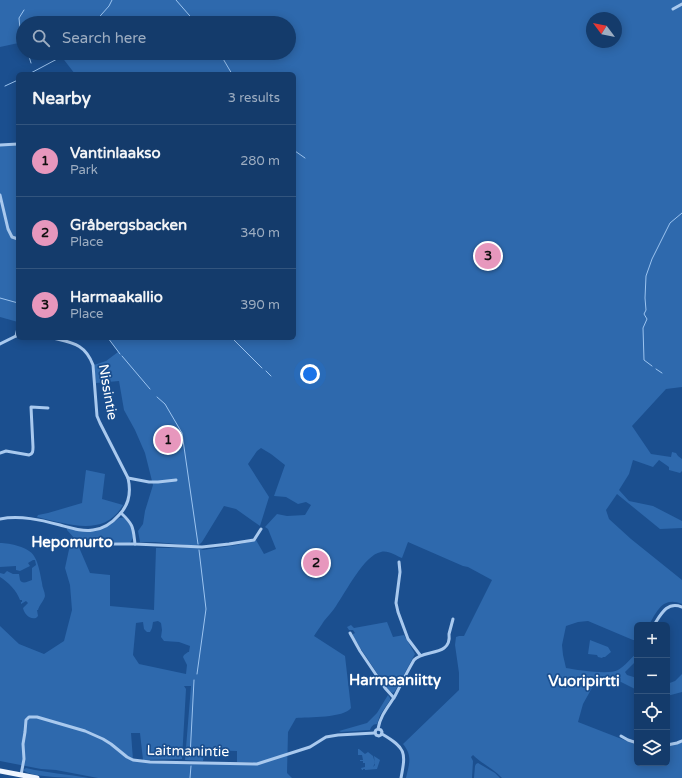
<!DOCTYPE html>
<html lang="en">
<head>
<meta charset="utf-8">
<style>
  :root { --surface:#143b6b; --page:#214673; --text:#f1f3f6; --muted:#9dadc1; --line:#33557e; --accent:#e797bd }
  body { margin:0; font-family:"Varela Round",sans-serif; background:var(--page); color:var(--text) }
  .controls { position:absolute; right:12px; bottom:12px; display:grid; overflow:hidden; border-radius:6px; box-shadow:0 2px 10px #0003 }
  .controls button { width:36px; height:36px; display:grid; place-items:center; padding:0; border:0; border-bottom:1px solid var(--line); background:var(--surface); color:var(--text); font:20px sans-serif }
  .compass { position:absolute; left:586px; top:12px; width:36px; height:36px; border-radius:50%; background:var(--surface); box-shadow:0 2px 10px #0003; rotate:302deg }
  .you { position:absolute; left:310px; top:374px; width:14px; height:14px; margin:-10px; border:3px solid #fff; border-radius:50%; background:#1a73e8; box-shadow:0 0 0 6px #1a73e833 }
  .badge { display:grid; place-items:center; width:26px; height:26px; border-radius:50%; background:var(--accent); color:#111; font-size:13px; font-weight:700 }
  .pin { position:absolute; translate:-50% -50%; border:2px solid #fff; box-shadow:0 1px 4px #0006 }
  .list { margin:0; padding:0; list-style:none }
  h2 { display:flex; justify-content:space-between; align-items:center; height:52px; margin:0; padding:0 16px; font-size:17px }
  h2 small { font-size:13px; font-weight:400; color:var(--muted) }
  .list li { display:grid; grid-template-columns:26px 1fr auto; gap:12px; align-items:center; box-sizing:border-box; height:72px; padding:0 16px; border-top:1px solid var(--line) }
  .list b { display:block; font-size:15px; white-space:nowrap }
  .list p { margin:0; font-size:13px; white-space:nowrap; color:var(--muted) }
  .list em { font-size:13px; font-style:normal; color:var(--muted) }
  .icon { flex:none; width:22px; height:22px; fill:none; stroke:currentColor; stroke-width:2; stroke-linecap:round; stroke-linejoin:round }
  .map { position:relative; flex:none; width:682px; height:778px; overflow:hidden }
  .search { position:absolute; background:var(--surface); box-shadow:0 2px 10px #0003; left:16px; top:16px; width:280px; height:44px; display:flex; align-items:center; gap:10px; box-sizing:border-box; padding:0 14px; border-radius:22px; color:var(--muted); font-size:15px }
  .panel { position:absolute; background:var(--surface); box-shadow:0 2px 10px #0003; left:16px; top:72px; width:280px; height:268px; border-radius:6px }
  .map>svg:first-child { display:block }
  .green { fill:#2e69ad; fill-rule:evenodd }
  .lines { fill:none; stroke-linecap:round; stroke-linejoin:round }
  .stream { stroke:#9cc4f0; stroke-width:1 }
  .street { stroke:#a9c9ee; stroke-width:3 }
  .primary { stroke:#f0f6ff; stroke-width:5 }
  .labels { text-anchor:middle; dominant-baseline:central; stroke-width:3.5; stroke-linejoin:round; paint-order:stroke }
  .street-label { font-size:14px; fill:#fff; stroke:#1b4f8f }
  .neighbourhood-label { font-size:15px; font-weight:bold; fill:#fff; stroke:#1b4f8f }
</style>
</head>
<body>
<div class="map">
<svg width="682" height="778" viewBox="0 0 682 778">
  <rect width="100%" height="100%" fill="#1b4f8f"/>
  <g class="green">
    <path d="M 0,0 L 682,0 L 682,387 L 666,389 L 632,426 L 651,454 L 671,457 L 672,452 L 676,453 L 678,456 L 682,459 L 682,471 L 680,473 L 669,470 L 669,467 L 659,460 L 653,467 L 633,460 L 629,474 L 619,490 L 629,501 L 653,506 L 682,521 L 682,528 L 660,529 L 617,494 L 606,510 L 609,519 L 631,539 L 682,580 L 682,604 C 663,596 657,611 649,625 L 637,625 L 637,640 L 633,640 L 588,621 L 578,622 L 566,626 L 562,645 L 563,655 L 566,668 C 577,670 609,675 618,670 C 625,666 632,657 637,653 L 637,660 L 625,672 L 627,675 L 637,678 L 637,690 L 621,682 L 614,682 L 593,686 L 583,704 L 578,722 L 637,745 L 637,763 L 667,763 L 667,746 L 682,742 L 682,778 L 502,778 C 494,769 482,764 473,755 L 471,757 L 473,761 L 472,778 L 406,778 C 409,764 413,756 403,744 L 459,690 L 459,673 L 455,645 L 456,637 L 459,636 L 464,636 L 492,580 L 468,567 L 463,566 L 408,542 L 402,558 C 396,556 388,550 381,552 C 364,555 346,592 336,606 C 333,611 328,616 324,621 C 321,626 317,631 314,636 L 345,656 L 351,708 C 344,718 308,717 296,718 L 288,732 L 287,773 L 292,778 L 98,778 L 56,770 L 41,769 L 0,761 L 0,626 L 19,644 L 44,654 L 64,641 L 72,610 L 70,585 L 65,568 L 70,545 L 74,544 L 78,545 L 90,573 L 110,575 L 110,606 L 154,610 L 156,548 L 198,548 L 203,550 L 237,545 L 256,540 L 264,554 L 276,549 L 268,529 L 265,527 L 277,514 L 287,516 L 305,515 L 311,505 L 306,502 L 298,504 L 286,497 L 274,496 L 285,465 L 271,454 L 261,448 L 257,451 L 248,464 L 269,497 L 260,526 L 236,509 L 224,506 L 202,542 L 198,546 L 155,542 L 140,542 L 138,531 L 143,524 L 145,511 L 153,485 L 145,453 L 135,430 L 124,410 L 119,381 L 96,383 L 94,365 L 106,361 L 118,352 L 108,338 L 294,338 L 294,74 L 75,74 L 61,56 L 61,53 L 289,53 L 289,23 L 23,23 L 23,42 L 0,47 ZM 592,18 L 616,18 L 616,42 L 592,42 ZM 158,621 L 161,623 L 162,630 L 161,637 L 164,641 L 179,642 L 190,646 L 189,652 L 188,652 L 184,655 L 183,657 L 187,665 L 186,674 L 139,664 L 133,655 L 136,623 L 143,622 L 144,629 L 147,632 L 150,632 L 152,628 L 153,622 ZM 184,686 L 191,686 L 185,760 L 203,761 L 204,754 L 206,750 L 237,751 L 237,762 L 253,762 L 254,765 L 133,760 L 131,733 L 140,733 L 143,760 L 182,759 L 186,689 Z"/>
    <path d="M 18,144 L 18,322 L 0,317 L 0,145 Z"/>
    <path d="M 86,470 L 105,474 L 102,499 L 123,505 C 104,538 68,524 37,517 L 38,515 L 48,513 L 82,503 Z"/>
    <path d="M 119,518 C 122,518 123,517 125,519 C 129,522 134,532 133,537 C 133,539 131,541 130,543 L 82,541 L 75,539 L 67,530 L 67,528 C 86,531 104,532 119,518 Z"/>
    <path d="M 0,543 C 10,543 29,547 34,556 C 39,564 40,574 42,583 C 42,587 45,592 45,596 C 44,601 39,605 38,610 L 37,610 L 38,616 L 36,618 C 29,620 24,613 23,608 L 28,603 L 26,601 L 21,604 L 21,602 L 22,602 L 22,600 L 20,600 C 17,591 8,582 0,577 L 0,573 L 4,574 L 7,571 L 13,574 L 19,574 L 20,580 C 23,585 28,581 32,580 L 32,568 L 36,565 L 35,560 L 33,560 L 28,563 L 30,566 L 20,571 L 16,570 L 16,566 L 0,567 Z"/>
    <path d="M 387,622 L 393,637 L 404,635 L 415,654 L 395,691 L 393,693 L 389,691 L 353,637 L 353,634 L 355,633 L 353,630 L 349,630 L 347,627 L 351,625 L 354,628 Z"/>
    <path d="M 590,640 L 608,647 L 611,652 L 605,657 L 603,657 L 602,658 L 598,657 L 597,655 L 588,654 Z"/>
    <path d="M 682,674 L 682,692 L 667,696 L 667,684 L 675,681 Z"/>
    <path d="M 388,695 L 390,698 L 390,700 L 380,715 L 377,724 C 373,724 371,727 370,730 L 341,732 L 339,731 L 367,723 L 377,713 Z"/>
    <path d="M 358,749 L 359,749 L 365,754 L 368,752 L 373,756 L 375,763 L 373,767 L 369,769 L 373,767 L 375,765 L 374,756 L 380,760 L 377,769 L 365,770 L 365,769 L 363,769 L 363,770 L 362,770 L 361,768 L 365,767 L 365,763 L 363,763 L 363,761 L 360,761 L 360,760 L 363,760 L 362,755 L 358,755 Z"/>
    <path d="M 478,763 L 495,773 L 500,778 L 474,778 L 475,766 L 476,764 Z"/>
    <path d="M 26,768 C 46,773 68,774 89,778 C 75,778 32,778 23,770 Z"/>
  </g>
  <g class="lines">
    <g class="stream">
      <path d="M 176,0 L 196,23"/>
      <path d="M 94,23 L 109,6 L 112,0"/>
      <path d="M 23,35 L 20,29 L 19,18 L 24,10"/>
      <path d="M 28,53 L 31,63"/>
      <path d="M 217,53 L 222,57 L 232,74"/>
      <path d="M 64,55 L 68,53"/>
      <path d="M 29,74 L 59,58"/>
      <path d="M 5,86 L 18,80"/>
      <path d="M 294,148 L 295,151 L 305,158"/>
      <path d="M 0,298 L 18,303"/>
      <path d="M 108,338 L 120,354"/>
      <path d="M 232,338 L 262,368"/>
      <path d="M 122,356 L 150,389"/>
      <path d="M 652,366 L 644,360 L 643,328 L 647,319 L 644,314 L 646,310 L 645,298 L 646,276 L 652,259 L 670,223 L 682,213"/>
      <path d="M 656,369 L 662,373"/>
      <path d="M 266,371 L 271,376"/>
      <path d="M 157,397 L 165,404 L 182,433 L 198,544"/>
      <path d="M 197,674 L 206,609 L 199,550"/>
      <path d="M 190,757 L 194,680"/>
      <path d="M 190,778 L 191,766"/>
    </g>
    <g class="street">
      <path d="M 673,9 L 682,4"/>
      <path d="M 0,145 L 18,144"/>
      <path d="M 0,195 L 8,229 L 12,237 L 18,239"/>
      <path d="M 16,336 L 18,328"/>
      <path d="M 0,344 L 18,335"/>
      <path d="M 0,453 L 6,451 L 29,455 C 33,454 33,451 33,447 L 31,407 L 48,408"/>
      <path d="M 128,478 L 149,482 L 158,482 L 176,480"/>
      <path d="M 121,513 C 134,525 133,528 135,544 L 202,547 L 229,544 L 254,540 L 261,529"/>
      <path d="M 0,519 C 20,515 41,520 60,525 C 71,528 83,532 93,530 C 104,529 112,523 119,515 C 129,505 131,491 128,478 L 100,423 L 97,416 L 93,365 C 85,344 73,343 53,338"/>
      <path d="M 113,544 L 135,544"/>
      <path d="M 399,562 L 400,572 L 396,603 L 398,612 L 408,639 L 420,655"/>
      <path d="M 654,625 C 661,614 667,601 682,607"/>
      <path d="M 350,633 L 360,651 L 385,688 L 394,698"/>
      <path d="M 378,729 L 381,730 L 382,732 L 381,735 L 379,736 L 376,735 L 375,732 L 376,730 L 378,729 C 380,716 388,707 395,696 C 401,684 407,672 414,660 C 423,649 452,657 449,634 L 453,619"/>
      <path d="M 382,734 C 406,748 406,752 401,778"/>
      <path d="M 621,736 L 628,740 L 637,743"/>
      <path d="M 667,745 L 677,743 L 682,741"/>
      <path d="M 21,775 L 24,759 L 23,744 L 25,732 L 26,720 L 29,717 L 37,717 L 85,731 L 103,739 L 111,744 L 127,757 L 133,760 L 150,762 L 257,764 L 310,747 L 326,737 L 338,735 L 375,733"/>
    </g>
    <path class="primary" d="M 0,771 L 37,778"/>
  </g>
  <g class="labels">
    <g class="street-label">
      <text transform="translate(108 392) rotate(80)">Nissintie</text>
      <text transform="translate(188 751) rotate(1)">Laitmanintie</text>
    </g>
    <g class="neighbourhood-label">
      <text x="72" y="542">Hepomurto</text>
      <text x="395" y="680">Harmaaniitty</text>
      <text x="584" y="681">Vuoripirtti</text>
    </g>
  </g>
</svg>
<div class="controls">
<button>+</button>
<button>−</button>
<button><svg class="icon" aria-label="locate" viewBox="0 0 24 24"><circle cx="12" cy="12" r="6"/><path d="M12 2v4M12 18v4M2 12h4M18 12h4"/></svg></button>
<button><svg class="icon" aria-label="layers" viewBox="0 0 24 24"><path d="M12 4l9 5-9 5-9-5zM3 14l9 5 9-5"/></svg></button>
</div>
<svg class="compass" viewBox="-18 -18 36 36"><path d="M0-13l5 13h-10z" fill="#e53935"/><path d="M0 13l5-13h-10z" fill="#9dadc1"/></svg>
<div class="you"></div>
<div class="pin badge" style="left:168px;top:440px">1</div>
<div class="pin badge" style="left:316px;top:563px">2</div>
<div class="pin badge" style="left:488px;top:256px">3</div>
<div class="search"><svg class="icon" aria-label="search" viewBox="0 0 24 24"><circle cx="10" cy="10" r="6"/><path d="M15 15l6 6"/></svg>Search here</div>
<section class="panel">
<h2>Nearby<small>3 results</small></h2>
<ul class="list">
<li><span class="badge">1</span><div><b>Vantinlaakso</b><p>Park</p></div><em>280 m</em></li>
<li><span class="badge">2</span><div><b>Gråbergsbacken</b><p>Place</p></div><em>340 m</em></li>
<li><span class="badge">3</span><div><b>Harmaakallio</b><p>Place</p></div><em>390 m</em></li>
</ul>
</section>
</div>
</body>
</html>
